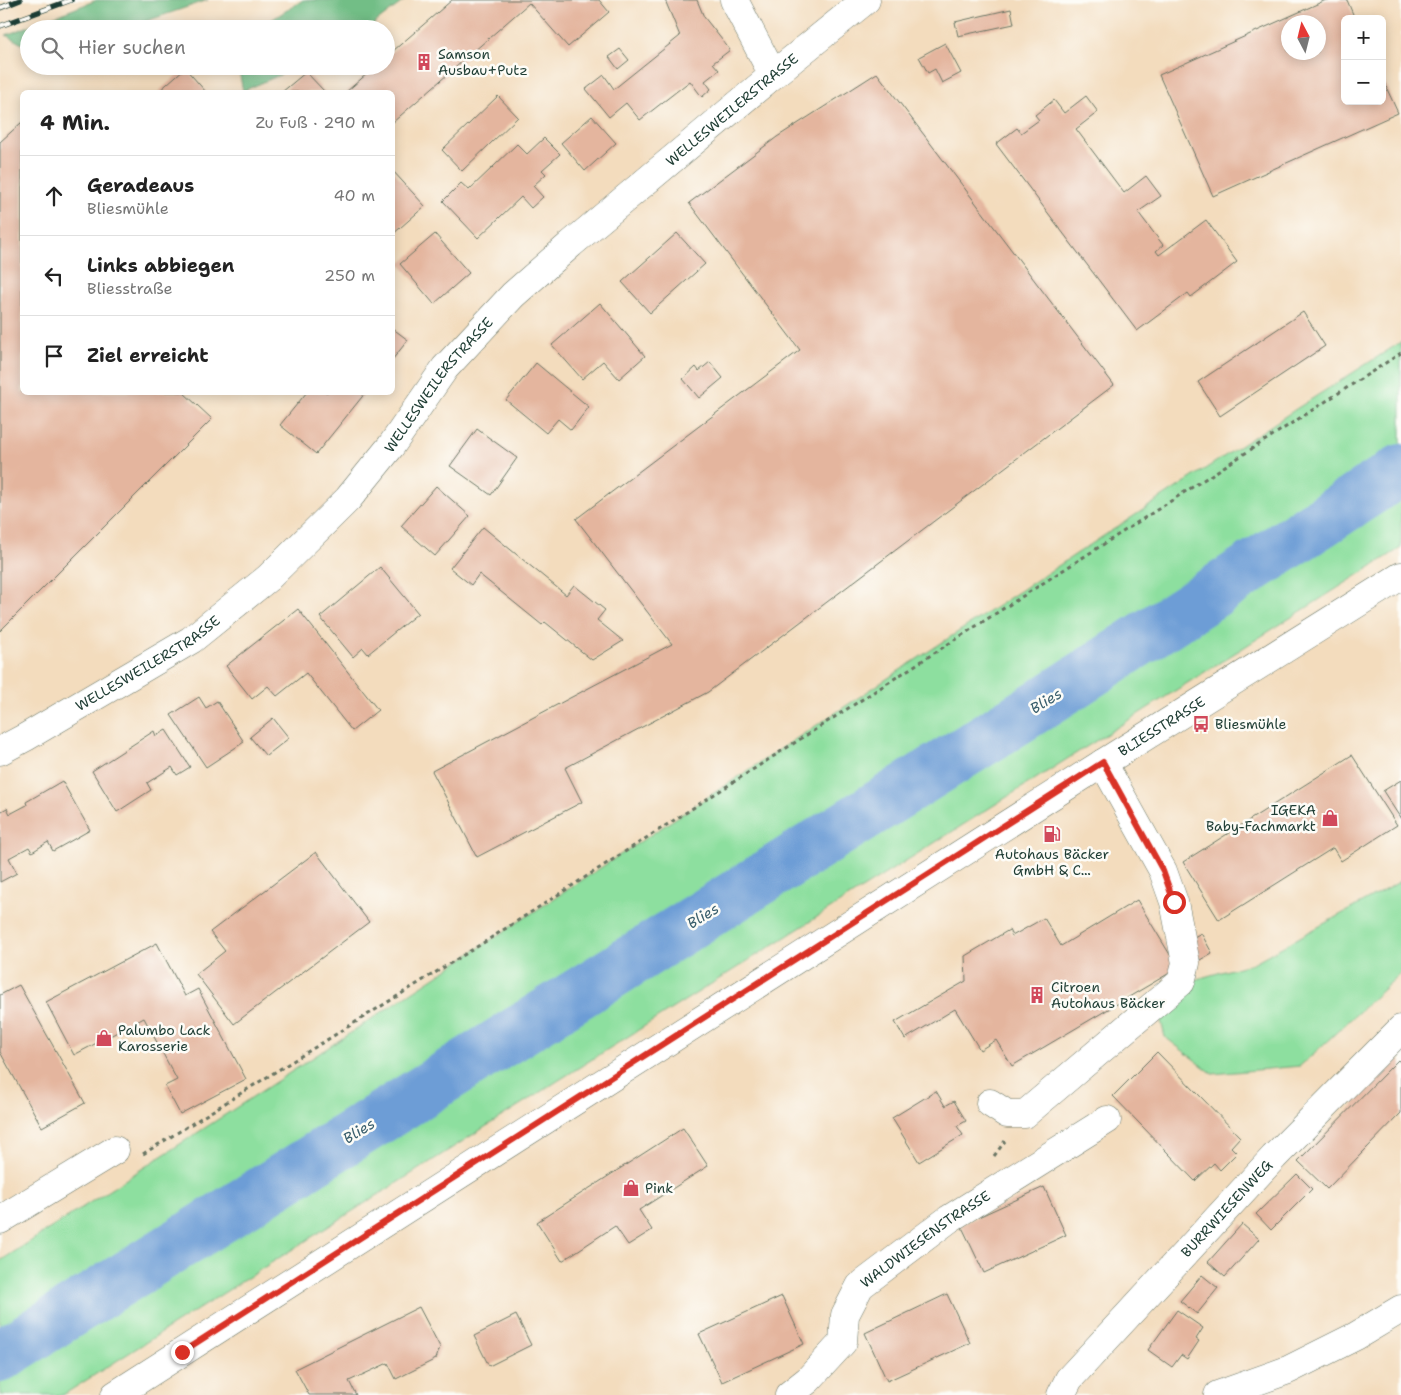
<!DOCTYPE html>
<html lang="de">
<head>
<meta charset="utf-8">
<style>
  :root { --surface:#fff; --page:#f6f6f6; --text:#222; --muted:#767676; --line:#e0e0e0 }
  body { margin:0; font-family:"Shantell Sans",sans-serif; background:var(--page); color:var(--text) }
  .controls { position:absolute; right:15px; top:15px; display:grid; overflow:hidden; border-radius:8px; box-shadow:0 2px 12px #0003 }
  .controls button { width:45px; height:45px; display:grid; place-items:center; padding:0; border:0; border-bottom:1px solid var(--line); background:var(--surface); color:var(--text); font:25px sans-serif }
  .compass { position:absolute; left:1281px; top:15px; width:45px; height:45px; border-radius:50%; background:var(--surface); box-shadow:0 2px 12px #0003; rotate:353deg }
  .stop { position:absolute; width:15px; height:15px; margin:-11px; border:4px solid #d93025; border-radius:50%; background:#fff }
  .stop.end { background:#d93025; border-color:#fff; box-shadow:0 1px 5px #0008 }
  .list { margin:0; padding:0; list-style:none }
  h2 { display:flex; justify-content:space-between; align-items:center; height:65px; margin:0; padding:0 20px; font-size:21px }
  h2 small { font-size:16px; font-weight:400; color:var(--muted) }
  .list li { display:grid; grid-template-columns:32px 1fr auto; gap:15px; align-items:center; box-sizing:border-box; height:80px; padding:0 20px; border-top:1px solid var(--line) }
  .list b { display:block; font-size:19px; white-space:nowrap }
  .list p { margin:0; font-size:16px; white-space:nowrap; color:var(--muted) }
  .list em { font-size:16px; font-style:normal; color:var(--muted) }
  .icon { flex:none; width:28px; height:28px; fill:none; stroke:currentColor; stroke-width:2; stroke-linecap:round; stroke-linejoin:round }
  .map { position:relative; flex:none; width:1401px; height:1395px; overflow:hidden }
  .search { position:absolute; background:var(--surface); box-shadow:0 2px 12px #0003; left:20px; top:20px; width:375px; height:55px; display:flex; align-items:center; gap:12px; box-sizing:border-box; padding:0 18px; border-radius:28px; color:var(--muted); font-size:19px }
  .panel { position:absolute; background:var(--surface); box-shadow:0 2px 12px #0003; left:20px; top:90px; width:375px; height:305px; border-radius:8px }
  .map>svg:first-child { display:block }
  .green { fill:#8ddf9f; stroke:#568e6a }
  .forest { fill:#72be86; stroke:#487e5d }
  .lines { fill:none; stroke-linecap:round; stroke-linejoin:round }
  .river { stroke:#6d9dd6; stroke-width:52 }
  .building { fill:#e4b59e; fill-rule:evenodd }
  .minor-casing { stroke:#697564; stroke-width:29 }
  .major-casing { stroke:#697564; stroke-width:29 }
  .path { stroke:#697564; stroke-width:3; stroke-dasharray:4 4; stroke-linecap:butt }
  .minor { stroke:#fff; stroke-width:28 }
  .major { stroke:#fff; stroke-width:28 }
  .rail-casing { stroke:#1f3d34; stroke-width:5.5 }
  .rail { stroke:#fdfcf7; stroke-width:4; stroke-dasharray:11; stroke-linecap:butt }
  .route { stroke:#d93025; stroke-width:6 }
  .labels { text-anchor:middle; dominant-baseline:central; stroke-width:5; stroke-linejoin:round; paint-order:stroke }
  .poi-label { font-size:14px; fill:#1f3d34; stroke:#fdfcf7; text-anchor:start }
  .street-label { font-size:14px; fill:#1f3d34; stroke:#fdfcf7 }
  .water-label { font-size:15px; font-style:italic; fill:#3a5f6d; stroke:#fdfcf7 }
</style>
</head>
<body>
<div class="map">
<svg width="1401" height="1395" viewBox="0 0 1401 1395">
  <rect width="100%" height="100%" fill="#fdfcf7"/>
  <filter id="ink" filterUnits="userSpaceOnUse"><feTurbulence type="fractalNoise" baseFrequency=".02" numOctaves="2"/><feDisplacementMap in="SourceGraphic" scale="10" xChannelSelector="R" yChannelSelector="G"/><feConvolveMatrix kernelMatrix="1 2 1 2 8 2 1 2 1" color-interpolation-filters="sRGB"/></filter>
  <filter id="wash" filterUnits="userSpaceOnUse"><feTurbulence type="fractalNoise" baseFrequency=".0096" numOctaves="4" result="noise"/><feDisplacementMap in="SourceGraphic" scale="20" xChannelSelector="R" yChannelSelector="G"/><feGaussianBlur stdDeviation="1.12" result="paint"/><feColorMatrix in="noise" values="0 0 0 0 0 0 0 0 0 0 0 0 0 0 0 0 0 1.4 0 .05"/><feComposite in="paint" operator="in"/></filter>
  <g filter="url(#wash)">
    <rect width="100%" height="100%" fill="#f3dcbd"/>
    <g class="green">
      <path d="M 1401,342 L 1401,548 L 545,1089 L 63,1395 L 0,1395 L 0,1261 L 294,1070 L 1296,409 Z"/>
      <path d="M 1401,881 L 1401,973 L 1300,1066 L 1213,1074 L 1165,1037 L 1160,1017 L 1197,979 L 1253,963 Z"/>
    </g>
    <g class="forest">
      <path d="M 97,0 L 208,0 L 123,29 L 29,29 L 29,48 L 6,35 Z"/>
      <path d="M 303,0 L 405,0 L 367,29 L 257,29 Z"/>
      <path d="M 238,66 L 300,66 L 243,91 Z"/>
    </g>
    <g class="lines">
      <path class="river" d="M 0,1356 L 1051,698 L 1401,470"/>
    </g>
    <g id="blocks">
      <g class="building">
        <path d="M 452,0 L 599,0 L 609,12 L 568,47 L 529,3 L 392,123 L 392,92 L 346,92 L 376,66 L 386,66 L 386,57 Z"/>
        <path d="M 665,0 L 697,0 L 704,17 L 730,50 L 713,63 L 719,70 L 705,81 L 711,89 L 702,97 L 690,81 L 640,120 L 626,103 L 609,117 L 586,89 L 604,75 L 614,89 L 680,36 Z"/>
        <path d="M 1326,0 L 1347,0 L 1355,19 L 1345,19 L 1345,101 L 1382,101 L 1382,78 L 1398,113 L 1213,196 L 1159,75 ZM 1288,22 L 1318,22 L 1318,52 L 1288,52 Z"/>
        <path d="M 1011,9 L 1014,24 L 958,36 L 955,22 Z"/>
        <path d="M 945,43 L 961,73 L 942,83 L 935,69 L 928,73 L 919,57 Z"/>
        <path d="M 620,49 L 629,60 L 618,69 L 609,57 Z"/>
        <path d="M 185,68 L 206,92 L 158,92 Z"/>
        <path d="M 306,72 L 325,92 L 282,92 Z"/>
        <path d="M 877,73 L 1114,385 L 708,692 L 565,768 L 582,802 L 477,857 L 432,771 L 672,644 L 576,519 L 800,350 L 689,203 L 777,137 Z"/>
        <path d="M 498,96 L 518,117 L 462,171 L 442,150 Z"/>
        <path d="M 1086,96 L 1098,112 L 1076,129 L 1124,193 L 1146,176 L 1161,196 L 1138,212 L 1163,245 L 1156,251 L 1159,255 L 1206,220 L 1237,262 L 1191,297 L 1188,293 L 1137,331 L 996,144 L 1017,128 L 1021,133 L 1039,120 L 1035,115 L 1054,100 L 1064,113 Z"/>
        <path d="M 592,116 L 616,143 L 585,171 L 561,143 Z"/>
        <path d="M 22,122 L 22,392 L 183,392 L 212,419 L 0,631 L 0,142 Z"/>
        <path d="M 544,138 L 560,154 L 542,170 L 546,174 L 533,186 L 543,197 L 531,208 L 521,197 L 478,238 L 443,201 L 461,183 L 469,190 L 517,144 L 527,154 Z"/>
        <path d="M 392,170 L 425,206 L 392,235 Z"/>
        <path d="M 677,233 L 705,264 L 650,313 L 622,282 Z"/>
        <path d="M 435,234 L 469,273 L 434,304 L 400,264 Z"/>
        <path d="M 600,303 L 645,356 L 619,379 L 603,361 L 582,379 L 552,345 Z"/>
        <path d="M 1303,312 L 1325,346 L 1220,416 L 1198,382 Z"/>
        <path d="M 392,328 L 408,340 L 392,360 Z"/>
        <path d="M 710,362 L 723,378 L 699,398 L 683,379 L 696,367 L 699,371 Z"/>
        <path d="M 536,363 L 589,407 L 571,430 L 558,419 L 546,433 L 506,400 Z"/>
        <path d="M 307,392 L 366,392 L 316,454 L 280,425 Z"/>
        <path d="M 477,429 L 517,458 L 491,495 L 450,466 Z"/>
        <path d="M 436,486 L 470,516 L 435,556 L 401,526 Z"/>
        <path d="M 483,527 L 566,595 L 574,585 L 605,610 L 597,620 L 623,641 L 592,660 L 545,622 L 542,625 L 479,574 L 471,585 L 450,568 Z"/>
        <path d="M 380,567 L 418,613 L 368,654 L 363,648 L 353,657 L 320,617 Z"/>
        <path d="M 298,609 L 378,710 L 352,731 L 306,673 L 277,696 L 268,686 L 252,699 L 226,666 Z"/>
        <path d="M 199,697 L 206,708 L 217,701 L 244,742 L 206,767 L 171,715 Z"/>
        <path d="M 273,718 L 289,738 L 266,756 L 250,737 Z"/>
        <path d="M 166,730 L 190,767 L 177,775 L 172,767 L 147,783 L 151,790 L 117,812 L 92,771 L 154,731 L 156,736 Z"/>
        <path d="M 1352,755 L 1397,825 L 1341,861 L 1333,848 L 1219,920 L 1183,862 Z"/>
        <path d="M 1401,780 L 1401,819 L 1383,791 Z"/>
        <path d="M 62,781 L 90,830 L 53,851 L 48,842 L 32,852 L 29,847 L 9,858 L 17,873 L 0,882 L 0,812 L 7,808 L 10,814 L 27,805 L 26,802 Z"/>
        <path d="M 316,852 L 369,922 L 234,1024 L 196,974 L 225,951 L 210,932 Z"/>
        <path d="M 1137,900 L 1178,968 L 1012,1066 L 996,1040 L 980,1050 L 955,1009 L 905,1039 L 895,1022 L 966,981 L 965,956 L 1009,930 L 1012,936 L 1044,918 L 1061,946 Z"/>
        <path d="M 1201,933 L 1212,953 L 1200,960 L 1189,940 Z"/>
        <path d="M 157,943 L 185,996 L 198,989 L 246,1079 L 180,1114 L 165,1086 L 177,1080 L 144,1018 L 74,1055 L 46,1002 Z"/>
        <path d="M 19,985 L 85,1103 L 42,1127 L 0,1052 L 0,995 Z"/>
        <path d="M 1157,1052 L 1240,1137 L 1231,1147 L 1237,1153 L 1220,1170 L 1214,1163 L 1195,1181 L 1113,1096 Z"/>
        <path d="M 1398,1060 L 1401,1063 L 1401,1113 L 1327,1189 L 1298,1161 Z"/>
        <path d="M 936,1091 L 945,1106 L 954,1101 L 966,1121 L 957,1126 L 963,1135 L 919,1162 L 892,1118 Z"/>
        <path d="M 683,1128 L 708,1166 L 639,1210 L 652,1230 L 628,1245 L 615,1226 L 562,1261 L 537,1222 Z"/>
        <path d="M 1297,1174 L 1312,1189 L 1271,1230 L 1256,1214 Z"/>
        <path d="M 1044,1187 L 1066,1235 L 984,1273 L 961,1225 Z"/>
        <path d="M 1242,1224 L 1259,1239 L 1225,1277 L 1208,1262 Z"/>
        <path d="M 1202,1275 L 1218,1288 L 1197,1314 L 1180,1301 Z"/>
        <path d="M 947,1294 L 970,1343 L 887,1381 L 865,1333 Z"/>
        <path d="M 782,1296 L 804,1344 L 722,1382 L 699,1334 Z"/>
        <path d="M 419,1307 L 440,1347 L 436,1359 L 396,1379 L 388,1363 L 349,1381 L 356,1395 L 309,1395 L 295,1369 Z"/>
        <path d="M 1177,1310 L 1203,1328 L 1196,1339 L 1199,1341 L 1187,1359 L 1181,1355 L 1172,1367 L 1148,1350 Z"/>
        <path d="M 516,1315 L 531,1345 L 489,1366 L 474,1336 Z"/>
      </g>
    </g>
  </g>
  <g filter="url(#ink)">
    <use href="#blocks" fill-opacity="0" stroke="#697564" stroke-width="1"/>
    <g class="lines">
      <g class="minor-casing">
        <g id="minor">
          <path d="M 734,0 L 773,75"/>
          <path id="s1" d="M 0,751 L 26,737 L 191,640 L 268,578 L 348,499 L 391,446 L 445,368 L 513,295 L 571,244 L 773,75 L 866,0"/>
          <path d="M 990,1103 L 1007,1114 L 1025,1114 L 1181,982 L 1186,963 L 1174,902 L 1163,871 L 1103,763"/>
          <path d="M 0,1220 L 115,1150"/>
          <path id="s2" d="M 789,1395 L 808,1380 L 843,1342 L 845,1315 L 860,1286 L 949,1219 L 1107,1120"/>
          <path id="s3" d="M 1061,1395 L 1069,1379 L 1274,1157 L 1401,1029"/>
          <path d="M 1218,1395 L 1288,1370 L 1356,1336 L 1401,1309"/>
        </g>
      </g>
      <g class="major-casing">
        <g id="major">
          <path id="s4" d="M 115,1395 L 1103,763 L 1401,576"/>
        </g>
      </g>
      <g class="path">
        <path d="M 143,1154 L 483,943 L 1401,353"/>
        <path d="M 994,1156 L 1005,1141"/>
      </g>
      <use href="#minor" class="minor"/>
      <use href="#major" class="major"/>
      <g class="rail-casing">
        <g id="rail">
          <path d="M 0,8 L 20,0"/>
          <path d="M 0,26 L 71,0"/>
        </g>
      </g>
      <use href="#rail" class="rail"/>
    </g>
  </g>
  <g class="lines" filter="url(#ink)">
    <path class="route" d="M 182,1352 L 1103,762 L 1163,871 L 1174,902"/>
  </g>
  <defs>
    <g id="building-bare" transform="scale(1.35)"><path d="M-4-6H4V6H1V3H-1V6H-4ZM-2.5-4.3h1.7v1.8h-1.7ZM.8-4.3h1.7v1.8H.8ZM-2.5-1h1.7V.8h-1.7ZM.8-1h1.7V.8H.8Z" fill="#d1495b" stroke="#fdfcf7" stroke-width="2.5" paint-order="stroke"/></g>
    <g id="bus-bare" transform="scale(1.35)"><path d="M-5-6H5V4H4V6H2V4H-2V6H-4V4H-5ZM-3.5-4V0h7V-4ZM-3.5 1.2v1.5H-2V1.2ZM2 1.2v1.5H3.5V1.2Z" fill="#d1495b" stroke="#fdfcf7" stroke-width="2.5" paint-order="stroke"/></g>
    <g id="shop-bare" transform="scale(1.35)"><path d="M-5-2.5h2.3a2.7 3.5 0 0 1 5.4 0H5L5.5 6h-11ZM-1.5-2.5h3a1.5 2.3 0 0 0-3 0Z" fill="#d1495b" stroke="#fdfcf7" stroke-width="2.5" paint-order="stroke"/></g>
    <g id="fuel-bare" transform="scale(1.35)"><path d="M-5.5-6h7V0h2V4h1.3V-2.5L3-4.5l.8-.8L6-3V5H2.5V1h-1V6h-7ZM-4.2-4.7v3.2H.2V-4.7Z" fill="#d1495b" stroke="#fdfcf7" stroke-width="2.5" paint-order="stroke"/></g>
  </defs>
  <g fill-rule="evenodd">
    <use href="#building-bare" x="424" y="62"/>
    <use href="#bus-bare" x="1201" y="724"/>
    <use href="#shop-bare" x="1330" y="818"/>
    <use href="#fuel-bare" x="1052" y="834"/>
    <use href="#building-bare" x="1037" y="995"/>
    <use href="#shop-bare" x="104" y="1038"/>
    <use href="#shop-bare" x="631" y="1188"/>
  </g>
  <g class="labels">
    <g class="poi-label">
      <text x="438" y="54">Samson<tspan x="438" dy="16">Ausbau+Putz</tspan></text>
      <text x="1215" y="724">Bliesmühle</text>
      <text x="1316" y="810" text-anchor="end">IGEKA<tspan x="1316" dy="16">Baby-Fachmarkt</tspan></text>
      <text x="1052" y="854" text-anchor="middle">Autohaus Bäcker<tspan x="1052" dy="16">GmbH &amp; C...</tspan></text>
      <text x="1051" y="987">Citroen<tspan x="1051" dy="16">Autohaus Bäcker</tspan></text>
      <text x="118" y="1030">Palumbo Lack<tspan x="118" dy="16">Karosserie</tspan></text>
      <text x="645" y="1188">Pink</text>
    </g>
    <g class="street-label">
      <text stroke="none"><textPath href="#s1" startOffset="982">WELLESWEILERSTRASSE</textPath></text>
      <text stroke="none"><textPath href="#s1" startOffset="578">WELLESWEILERSTRASSE</textPath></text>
      <text stroke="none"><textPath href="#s1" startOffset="172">WELLESWEILERSTRASSE</textPath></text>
      <text stroke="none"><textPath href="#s4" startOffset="1242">BLIESSTRASSE</textPath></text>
      <text stroke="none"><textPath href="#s3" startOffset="250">BURRWIESENWEG</textPath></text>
      <text stroke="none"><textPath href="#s2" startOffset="216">WALDWIESENSTRASSE</textPath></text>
    </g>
    <g class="water-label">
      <text transform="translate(1046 701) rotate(-32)">Blies</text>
      <text transform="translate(703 916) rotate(-32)">Blies</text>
      <text transform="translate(359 1131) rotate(-32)">Blies</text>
    </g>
  </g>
</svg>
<div class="controls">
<button>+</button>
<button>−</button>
</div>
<svg class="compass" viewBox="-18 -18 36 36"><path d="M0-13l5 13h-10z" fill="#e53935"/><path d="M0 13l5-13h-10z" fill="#767676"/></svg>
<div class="stop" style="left:1174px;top:902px"></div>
<div class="stop end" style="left:182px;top:1352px"></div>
<div class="search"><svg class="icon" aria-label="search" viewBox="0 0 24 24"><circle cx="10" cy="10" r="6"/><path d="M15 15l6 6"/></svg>Hier suchen</div>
<section class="panel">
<h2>4 Min.<small>Zu Fuß · 290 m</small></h2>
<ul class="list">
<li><svg class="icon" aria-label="ahead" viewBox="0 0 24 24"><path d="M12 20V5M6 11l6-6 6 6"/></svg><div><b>Geradeaus</b><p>Bliesmühle</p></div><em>40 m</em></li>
<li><svg class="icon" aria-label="left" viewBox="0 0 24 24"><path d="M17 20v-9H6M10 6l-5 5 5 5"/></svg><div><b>Links abbiegen</b><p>Bliesstraße</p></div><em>250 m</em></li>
<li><svg class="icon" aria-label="arrive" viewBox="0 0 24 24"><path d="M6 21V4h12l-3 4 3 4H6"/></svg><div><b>Ziel erreicht</b></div></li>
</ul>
</section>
</div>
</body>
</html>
